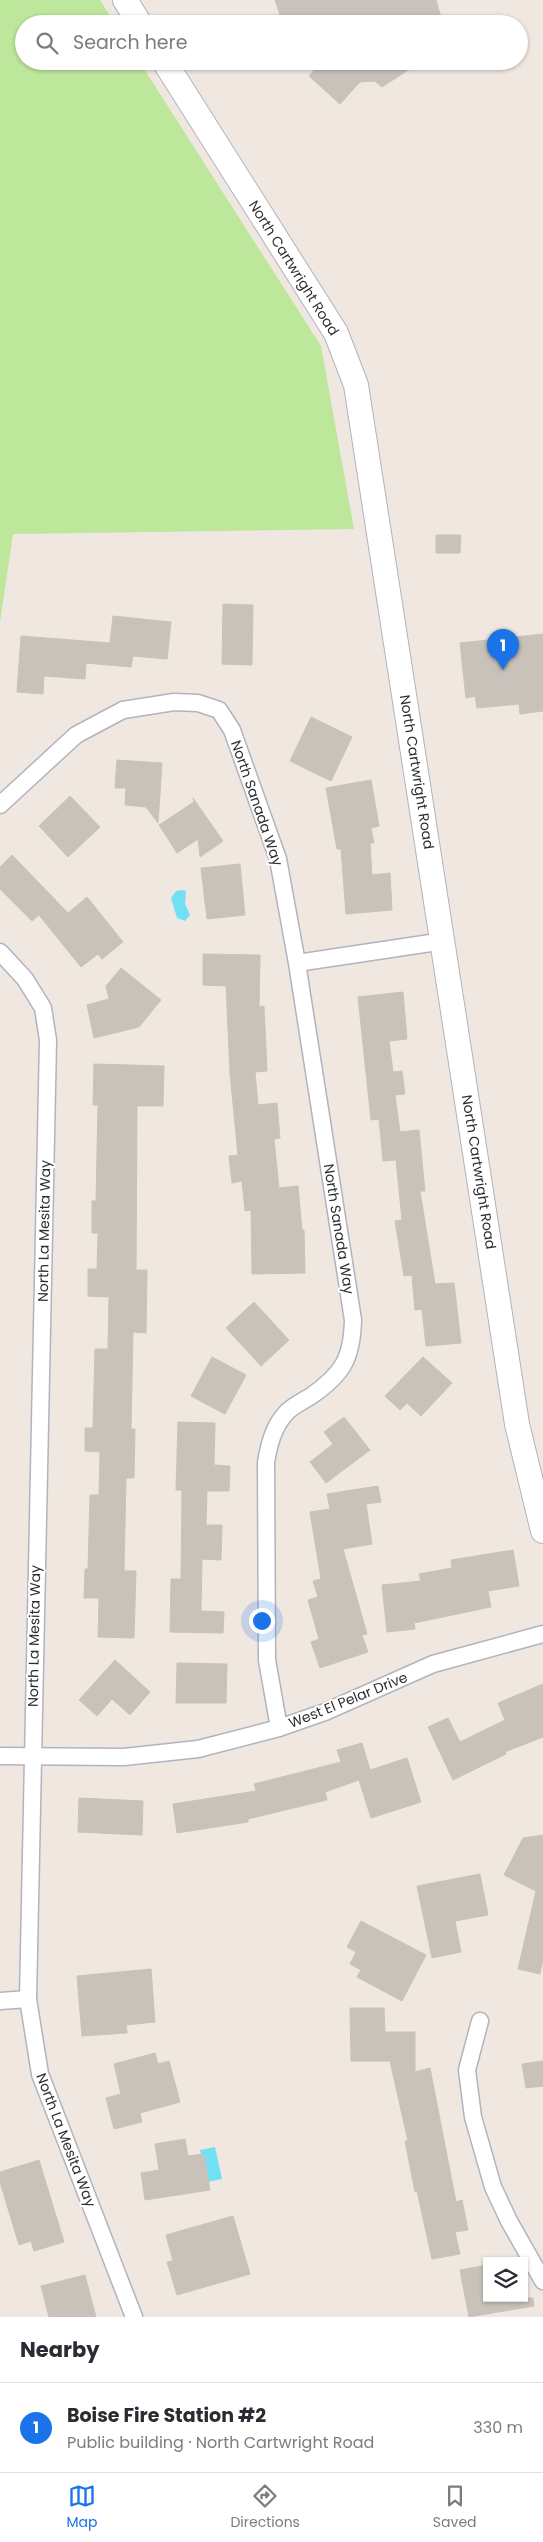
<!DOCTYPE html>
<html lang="en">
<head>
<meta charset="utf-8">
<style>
  :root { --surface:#fff; --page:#f2f2f3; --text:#2b2b33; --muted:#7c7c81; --line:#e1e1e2; --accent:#1a73e8 }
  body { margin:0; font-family:Poppins,sans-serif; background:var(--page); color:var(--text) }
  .controls { position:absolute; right:15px; bottom:15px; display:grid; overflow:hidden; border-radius:0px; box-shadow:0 1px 4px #0004 }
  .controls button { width:45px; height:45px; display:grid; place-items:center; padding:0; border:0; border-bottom:1px solid var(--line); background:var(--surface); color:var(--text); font:25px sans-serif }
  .you { position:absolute; left:261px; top:1620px; width:18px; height:18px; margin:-12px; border:4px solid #fff; border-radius:50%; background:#1a73e8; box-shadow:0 0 0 8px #1a73e833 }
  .badge { display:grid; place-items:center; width:32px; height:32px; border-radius:50%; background:var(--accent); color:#fff; font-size:16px; font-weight:700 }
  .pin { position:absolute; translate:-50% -41px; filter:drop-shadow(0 1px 2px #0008) }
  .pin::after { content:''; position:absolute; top:26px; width:18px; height:15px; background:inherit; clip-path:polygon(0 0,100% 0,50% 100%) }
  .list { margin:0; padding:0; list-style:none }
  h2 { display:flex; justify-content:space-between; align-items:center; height:65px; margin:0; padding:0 20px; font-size:21px }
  h2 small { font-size:16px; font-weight:400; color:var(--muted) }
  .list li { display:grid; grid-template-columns:32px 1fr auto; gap:15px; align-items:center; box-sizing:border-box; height:90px; padding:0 20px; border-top:1px solid var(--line) }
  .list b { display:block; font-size:19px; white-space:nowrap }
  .list p { margin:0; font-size:16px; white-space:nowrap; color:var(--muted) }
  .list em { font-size:16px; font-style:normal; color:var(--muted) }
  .icon { flex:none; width:28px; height:28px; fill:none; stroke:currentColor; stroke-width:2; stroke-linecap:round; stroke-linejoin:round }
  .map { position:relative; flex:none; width:543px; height:2317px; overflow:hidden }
  .search { position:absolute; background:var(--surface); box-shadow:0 1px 4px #0004; left:15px; right:15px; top:15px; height:55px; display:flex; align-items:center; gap:12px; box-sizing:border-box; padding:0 18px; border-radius:28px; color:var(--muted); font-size:19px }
  .sheet { height:155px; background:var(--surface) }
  nav { display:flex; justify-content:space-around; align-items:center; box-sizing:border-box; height:70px; border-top:1px solid var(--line); background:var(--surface); font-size:14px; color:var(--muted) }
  nav a { display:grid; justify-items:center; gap:2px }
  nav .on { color:var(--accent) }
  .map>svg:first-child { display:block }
  .green { fill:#bde79b }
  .water { fill:#70e0f4 }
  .building { fill:#c8c2bb; stroke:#cbc3b9 }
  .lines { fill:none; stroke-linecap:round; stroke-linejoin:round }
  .street-casing { stroke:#b0b4be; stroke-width:19 }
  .secondary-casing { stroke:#b0b4be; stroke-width:26 }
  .street { stroke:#fff; stroke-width:16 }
  .secondary { stroke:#fff; stroke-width:24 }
  .labels { text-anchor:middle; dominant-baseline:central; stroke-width:4; stroke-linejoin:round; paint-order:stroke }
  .street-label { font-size:14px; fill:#2e2e2e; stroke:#fff }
</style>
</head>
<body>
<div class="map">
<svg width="543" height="2317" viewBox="0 0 543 2317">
  <rect width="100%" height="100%" fill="#efe7e0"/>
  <path class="green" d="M 0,0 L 100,0 L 115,24 L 24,24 L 24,61 L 139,61 L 321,346 L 354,529 L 13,534 L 0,622 Z"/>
  <g class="water">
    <path d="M 182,890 L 186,891 L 185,904 L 190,915 L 185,921 L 177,918 L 171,898 L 176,891 Z"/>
    <path d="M 215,2147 L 222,2179 L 207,2182 L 200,2150 Z"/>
  </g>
  <g class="building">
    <path d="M 275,0 L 436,0 L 443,24 L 283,24 Z"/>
    <path d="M 322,61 L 422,61 L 382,87 L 375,81 L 360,82 L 340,104 L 309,76 Z"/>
    <path d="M 436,535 L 461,535 L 460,553 L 436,553 Z"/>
    <path d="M 223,604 L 253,605 L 252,665 L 222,664 Z"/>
    <path d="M 113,616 L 171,622 L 167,659 L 133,656 L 131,667 L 86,663 L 85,679 L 44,676 L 43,694 L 17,692 L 21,636 L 110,643 Z"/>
    <path d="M 543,634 L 543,711 L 520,714 L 519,704 L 477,708 L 475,696 L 466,698 L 460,643 Z"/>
    <path d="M 311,717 L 352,737 L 331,781 L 290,761 Z"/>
    <path d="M 117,760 L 162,763 L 158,823 L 146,807 L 125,805 L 126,788 L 115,788 Z"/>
    <path d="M 371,780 L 379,826 L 371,828 L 374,843 L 370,843 L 372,875 L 390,873 L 392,910 L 346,914 L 341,849 L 337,849 L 326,788 Z"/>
    <path d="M 70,796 L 100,827 L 68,857 L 39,826 Z"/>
    <path d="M 193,798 L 223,841 L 200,857 L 198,839 L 177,853 L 159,825 L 194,802 Z"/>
    <path d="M 12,855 L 68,913 L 87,897 L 123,942 L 102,959 L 98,954 L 81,967 L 39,915 L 32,921 L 0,889 L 0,867 Z"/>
    <path d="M 240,864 L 245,915 L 207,919 L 201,868 Z"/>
    <path d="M 203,954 L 260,955 L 259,1007 L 264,1006 L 267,1071 L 255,1072 L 258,1105 L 277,1103 L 280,1138 L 274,1139 L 279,1188 L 298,1186 L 302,1230 L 304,1230 L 305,1273 L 252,1274 L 251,1210 L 245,1211 L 242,1181 L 232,1183 L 229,1156 L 238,1155 L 230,1073 L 226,986 L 203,985 Z"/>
    <path d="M 121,968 L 161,1000 L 139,1027 L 94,1038 L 87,1005 L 109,999 L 106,986 Z"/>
    <path d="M 403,992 L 407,1039 L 389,1041 L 393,1072 L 402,1071 L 405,1094 L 395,1095 L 400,1132 L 419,1130 L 425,1191 L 420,1191 L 435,1284 L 454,1283 L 461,1343 L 426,1346 L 422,1309 L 415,1310 L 412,1275 L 404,1276 L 395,1221 L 402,1220 L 396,1160 L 383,1161 L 379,1119 L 371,1120 L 358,997 Z"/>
    <path d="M 94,1064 L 164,1066 L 163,1106 L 137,1106 L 136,1270 L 147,1270 L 146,1333 L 133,1332 L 131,1429 L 135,1429 L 134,1478 L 126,1478 L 124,1571 L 136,1571 L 134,1638 L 98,1637 L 99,1598 L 84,1598 L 85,1569 L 88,1569 L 90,1495 L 99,1495 L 100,1452 L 85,1451 L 85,1428 L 93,1428 L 95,1349 L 108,1349 L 109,1297 L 88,1296 L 88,1269 L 97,1269 L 98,1233 L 92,1233 L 92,1201 L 96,1201 L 98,1105 L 93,1105 Z"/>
    <path d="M 254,1302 L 289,1340 L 261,1366 L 226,1328 Z"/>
    <path d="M 212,1357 L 246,1375 L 225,1414 L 191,1396 Z"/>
    <path d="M 423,1357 L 452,1383 L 421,1416 L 407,1403 L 400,1410 L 385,1396 Z"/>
    <path d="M 344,1417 L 370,1450 L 326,1483 L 310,1462 L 333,1444 L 324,1432 Z"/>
    <path d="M 178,1422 L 215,1423 L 214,1465 L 230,1466 L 229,1491 L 207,1491 L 206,1525 L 222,1525 L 221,1560 L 202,1559 L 201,1611 L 224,1612 L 223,1633 L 170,1632 L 171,1579 L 181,1579 L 182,1490 L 176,1490 Z"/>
    <path d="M 378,1486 L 381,1502 L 366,1504 L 372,1544 L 343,1549 L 367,1634 L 362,1635 L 368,1652 L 320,1668 L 311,1642 L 319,1639 L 308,1600 L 318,1597 L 313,1581 L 321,1579 L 310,1512 L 330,1509 L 327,1494 Z"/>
    <path d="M 513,1550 L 519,1586 L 488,1591 L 491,1607 L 414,1623 L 415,1629 L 387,1632 L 382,1585 L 421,1581 L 419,1574 L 452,1568 L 451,1560 Z"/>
    <path d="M 115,1660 L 150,1692 L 130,1715 L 112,1699 L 97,1716 L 79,1700 Z"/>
    <path d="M 177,1663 L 227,1664 L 226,1703 L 176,1703 Z"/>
    <path d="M 543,1684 L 543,1737 L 505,1752 L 506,1754 L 453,1780 L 428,1727 L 448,1718 L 460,1742 L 505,1720 L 498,1703 Z"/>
    <path d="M 362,1743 L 370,1770 L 407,1758 L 421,1802 L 371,1818 L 359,1780 L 325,1792 L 327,1800 L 248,1819 L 248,1822 L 177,1833 L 173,1804 L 256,1791 L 254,1784 L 341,1762 L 337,1750 Z"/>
    <path d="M 79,1798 L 143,1801 L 142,1835 L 78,1832 Z"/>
    <path d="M 543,1835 L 543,1958 L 540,1974 L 518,1969 L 536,1891 L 504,1875 L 523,1838 Z"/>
    <path d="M 480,1874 L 488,1915 L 455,1921 L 461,1952 L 432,1958 L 417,1886 Z"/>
    <path d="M 361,1921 L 426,1955 L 402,2001 L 357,1977 L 361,1970 L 350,1964 L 356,1952 L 347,1947 Z"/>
    <path d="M 151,1969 L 155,2022 L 126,2025 L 127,2033 L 82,2036 L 77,1976 Z"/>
    <path d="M 350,2008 L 384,2008 L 385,2032 L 415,2032 L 415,2072 L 430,2068 L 456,2202 L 462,2200 L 468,2230 L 455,2232 L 460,2254 L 432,2259 L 417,2191 L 415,2192 L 405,2141 L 408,2141 L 390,2061 L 351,2061 Z"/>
    <path d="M 155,2053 L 158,2064 L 169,2061 L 180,2102 L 140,2113 L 142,2122 L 114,2129 L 106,2098 L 121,2094 L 114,2064 Z"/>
    <path d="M 543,2061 L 543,2086 L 526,2088 L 522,2064 Z"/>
    <path d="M 185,2139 L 188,2156 L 204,2154 L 210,2190 L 145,2200 L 141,2173 L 159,2170 L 155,2144 Z"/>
    <path d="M 39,2160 L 64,2242 L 34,2251 L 31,2241 L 19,2245 L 0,2182 L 0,2172 Z"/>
    <path d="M 233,2216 L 250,2274 L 177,2295 L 167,2262 L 173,2261 L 166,2235 Z"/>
    <path d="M 487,2265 L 487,2298 L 533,2298 L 534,2306 L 469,2317 L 460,2270 Z"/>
    <path d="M 85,2275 L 96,2317 L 49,2317 L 41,2286 Z"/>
  </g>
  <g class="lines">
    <g class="street-casing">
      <g id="street">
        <path d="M 0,805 L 76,735 L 123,710 L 174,702 L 198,703 L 219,710 L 232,730 L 278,859 L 297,963 L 353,1320 C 352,1358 343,1374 311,1396 C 303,1401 292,1406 286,1413 C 273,1427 269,1445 266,1462 L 267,1660 L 279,1728"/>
        <path d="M 0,952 L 25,979 L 43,1008 L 48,1040 L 28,1999 L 40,2074 L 134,2317"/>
        <path d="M 297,963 L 444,941"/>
        <path d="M 0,1756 L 124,1757 L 198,1749 L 279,1728 L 325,1712 L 433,1664 L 543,1634"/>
        <path d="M 0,2001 L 28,1999"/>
        <path d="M 480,2021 L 467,2070 L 473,2117 L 493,2187 L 509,2221 L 543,2281"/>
      </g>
    </g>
    <g class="secondary-casing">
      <g id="secondary">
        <path d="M 125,0 L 140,24"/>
        <path d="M 164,61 L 336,333 L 356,385 L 517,1424 L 543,1531"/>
      </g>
    </g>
    <use href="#street" class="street"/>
    <use href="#secondary" class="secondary"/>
  </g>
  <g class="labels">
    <g class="street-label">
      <text transform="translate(294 268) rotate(58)">North Cartwright Road</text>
      <text transform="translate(417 772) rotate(81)">North Cartwright Road</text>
      <text transform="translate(257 803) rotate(71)">North Sanada Way</text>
      <text transform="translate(479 1172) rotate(81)">North Cartwright Road</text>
      <text transform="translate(339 1229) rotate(81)">North Sanada Way</text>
      <text transform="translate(44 1231) rotate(-89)">North La Mesita Way</text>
      <text transform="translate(34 1636) rotate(-89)">North La Mesita Way</text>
      <text transform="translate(348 1700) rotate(-22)">West El Pelar Drive</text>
      <text transform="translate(66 2140) rotate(69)">North La Mesita Way</text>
    </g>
  </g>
</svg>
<div class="controls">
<button><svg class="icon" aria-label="layers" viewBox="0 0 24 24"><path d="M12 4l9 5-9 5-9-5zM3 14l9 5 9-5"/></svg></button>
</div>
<div class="you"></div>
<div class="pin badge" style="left:503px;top:670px">1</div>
<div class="search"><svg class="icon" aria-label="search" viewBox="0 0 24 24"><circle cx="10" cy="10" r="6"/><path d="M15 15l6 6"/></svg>Search here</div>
</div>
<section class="sheet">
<h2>Nearby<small></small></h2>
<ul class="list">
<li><span class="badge">1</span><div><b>Boise Fire Station #2</b><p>Public building · North Cartwright Road</p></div><em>330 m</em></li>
</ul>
</section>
<nav>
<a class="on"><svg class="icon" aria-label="map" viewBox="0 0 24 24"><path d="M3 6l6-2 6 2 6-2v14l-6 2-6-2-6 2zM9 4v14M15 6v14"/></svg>Map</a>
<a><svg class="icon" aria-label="directions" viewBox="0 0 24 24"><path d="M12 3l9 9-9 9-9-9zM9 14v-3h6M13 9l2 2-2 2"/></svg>Directions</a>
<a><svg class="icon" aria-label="saved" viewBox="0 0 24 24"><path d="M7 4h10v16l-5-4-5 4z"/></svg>Saved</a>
</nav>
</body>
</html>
